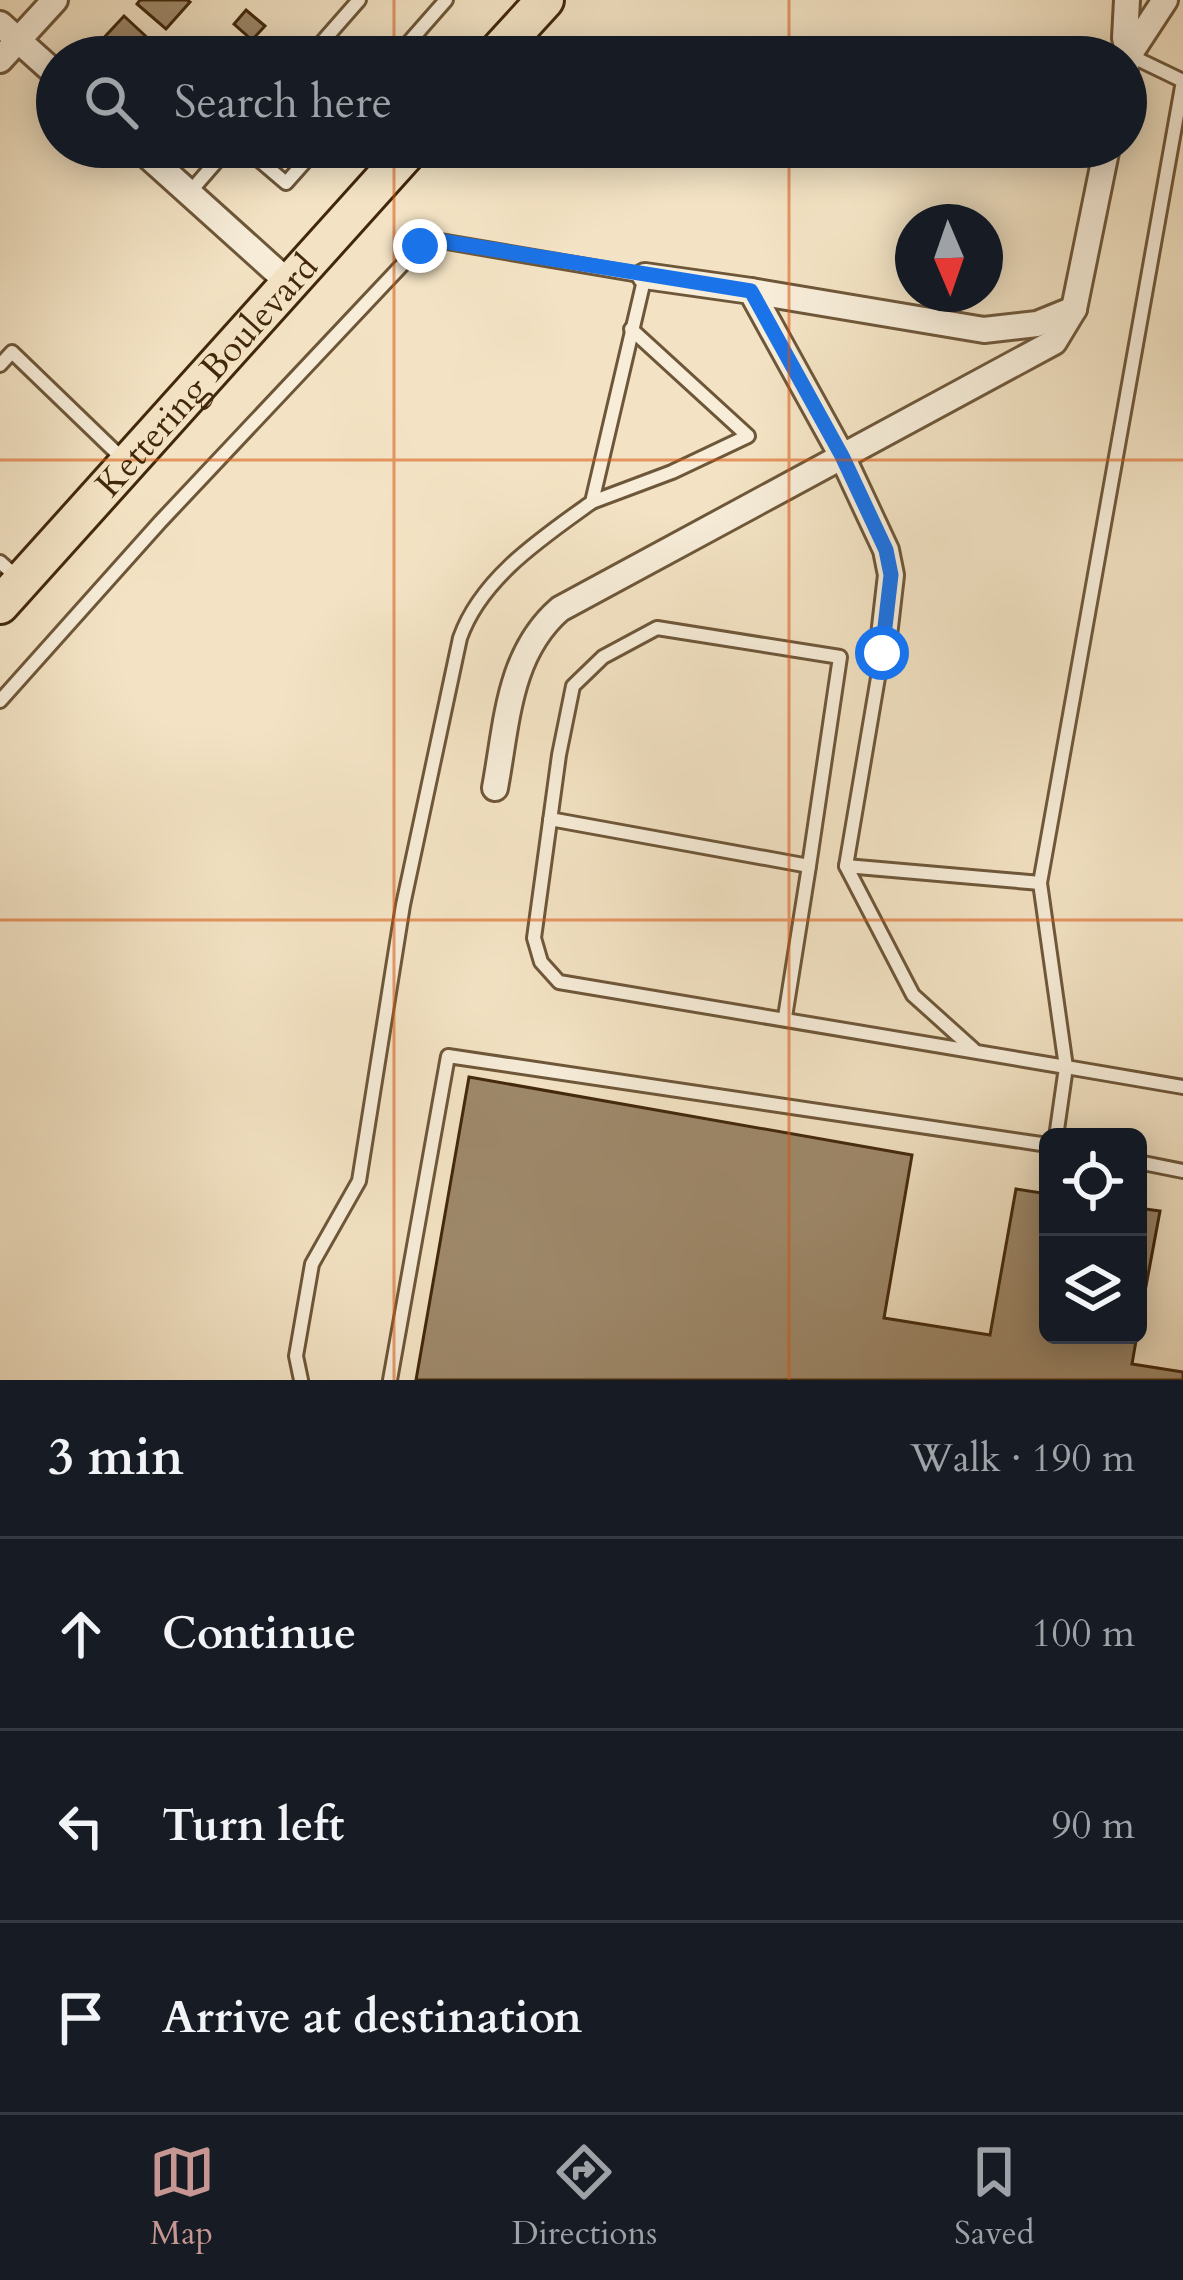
<!DOCTYPE html>
<html lang="en">
<head>
<meta charset="utf-8">
<style>
  :root { --surface:#171b24; --page:#20242c; --text:#f1f3f6; --muted:#9ea1a6; --line:#363941; --accent:#c59692 }
  body { margin:0; font-family:Cardo,serif; background:var(--page); color:var(--text) }
  .controls { position:absolute; right:36px; bottom:36px; display:grid; overflow:hidden; border-radius:18px; box-shadow:0 6px 30px #0003 }
  .controls button { width:108px; height:108px; display:grid; place-items:center; padding:0; border:0; border-bottom:3px solid var(--line); background:var(--surface); color:var(--text); font:60px sans-serif }
  .compass { position:absolute; left:895px; top:204px; width:108px; height:108px; border-radius:50%; background:var(--surface); box-shadow:0 6px 30px #0003; rotate:178deg }
  .stop { position:absolute; width:36px; height:36px; margin:-27px; border:9px solid #1a73e8; border-radius:50%; background:#fff }
  .stop.end { background:#1a73e8; border-color:#fff; box-shadow:0 3px 12px #0008 }
  .list { margin:0; padding:0; list-style:none }
  h2 { display:flex; justify-content:space-between; align-items:center; height:156px; margin:0; padding:0 48px; font-size:51px }
  h2 small { font-size:39px; font-weight:400; color:var(--muted) }
  .list li { display:grid; grid-template-columns:78px 1fr auto; gap:36px; align-items:center; box-sizing:border-box; height:192px; padding:0 48px; border-top:3px solid var(--line) }
  .list b { display:block; font-size:45px; white-space:nowrap }
  .list em { font-size:39px; font-style:normal; color:var(--muted) }
  .icon { flex:none; width:66px; height:66px; fill:none; stroke:currentColor; stroke-width:2; stroke-linecap:round; stroke-linejoin:round }
  .map { position:relative; flex:none; width:1183px; height:1380px; overflow:hidden }
  .search { position:absolute; background:var(--surface); box-shadow:0 6px 30px #0003; left:36px; right:36px; top:36px; height:132px; display:flex; align-items:center; gap:30px; box-sizing:border-box; padding:0 42px; border-radius:66px; color:var(--muted); font-size:45px }
  .sheet { height:732px; background:var(--surface) }
  nav { display:flex; justify-content:space-around; align-items:center; box-sizing:border-box; height:168px; border-top:3px solid var(--line); background:var(--surface); font-size:33px; color:var(--muted) }
  nav a { display:grid; justify-items:center; gap:6px }
  nav .on { color:var(--accent) }
  .map>svg:first-child { display:block }
  .building { fill:#9e896b; stroke:#42280b; stroke-width:3 }
  .lines { fill:none; stroke-linecap:round; stroke-linejoin:round }
  .lane-casing { stroke:#6e5739; stroke-width:18 }
  .street-casing { stroke:#6e5739; stroke-width:30 }
  .primary-casing { stroke:#42280b; stroke-width:42 }
  .lane { stroke:#f7edd9; stroke-width:12 }
  .street { stroke:#f7edd9; stroke-width:24 }
  .primary { stroke:#f3e3c4; stroke-width:36 }
  .route { stroke:#1a73e8; stroke-width:15 }
  .grid { fill:none; stroke:#d7540c; stroke-width:3; stroke-opacity:0.55 }
  .labels { text-anchor:middle; dominant-baseline:central; stroke-width:12; stroke-linejoin:round; paint-order:stroke }
  .street-label { font-size:36px; fill:#42280b; stroke:#f7edd9 }
</style>
</head>
<body>
<div class="map">
<svg width="1183" height="1380" viewBox="0 0 1183 1380">
  <rect width="100%" height="100%" fill="#f3e3c4"/>
  <filter id="stains"><feTurbulence type="fractalNoise" baseFrequency=".00167" numOctaves="4"/><feColorMatrix values="0 0 0 0 .2 0 0 0 0 .09 0 0 0 0 .02 0 0 0 .5 -.17"/></filter>
  <radialGradient id="worn" r=".72"><stop offset=".6" stop-color="#630" stop-opacity="0"/><stop offset="1" stop-color="#630" stop-opacity=".3"/></radialGradient>
  <g class="building">
    <path d="M 140,0 L 187,0 L 190,2 L 166,29 L 137,4 Z"/>
    <path d="M 246,10 L 265,26 L 252,40 L 234,24 Z"/>
    <path d="M 124,16 L 152,42 L 138,57 L 114,57 L 99,43 Z"/>
    <path d="M 469,1077 L 912,1155 L 884,1318 L 990,1335 L 1016,1189 L 1048,1194 L 1048,1335 L 1137,1335 L 1132,1364 L 1183,1372 L 1183,1380 L 416,1380 Z"/>
    <path d="M 1138,1208 L 1160,1211 L 1138,1329 Z"/>
  </g>
  <g class="lines">
    <g class="lane-casing">
      <g id="lane">
        <path d="M 309,57 L 359,0"/>
        <path d="M 396,57 L 446,0"/>
        <path d="M 244,147 L 286,183 L 318,147"/>
        <path d="M 189,193 L 229,147"/>
        <path d="M 0,365 L 12,352 L 126,462"/>
        <path d="M 592,502 L 672,472 L 748,436 L 631,329"/>
        <path d="M 0,562 L 20,580"/>
        <path d="M 882,654 L 846,866 L 913,995 L 973,1049"/>
        <path d="M 0,701 L 160,522 L 420,246 L 435,240 L 645,276 L 592,502 C 542,538 481,578 460,638 L 403,905 L 359,1181 L 312,1264 L 296,1356 L 301,1380"/>
        <path d="M 550,819 L 809,866 L 840,657 L 657,628 L 603,657 L 573,686 L 559,755 L 534,938 L 541,962 L 559,982 L 1066,1067 L 1056,1137"/>
        <path d="M 846,866 L 1040,883 L 1183,81 L 1129,55"/>
        <path d="M 1040,883 L 1066,1067 L 1183,1087"/>
        <path d="M 785,1017 L 809,866"/>
        <path d="M 1138,1162 L 1183,1171"/>
        <path d="M 390,1380 L 448,1056 L 1048,1145"/>
      </g>
    </g>
    <g class="street-casing">
      <g id="street">
        <path d="M 1127,0 L 1125,38 L 1129,55"/>
        <path d="M 0,24 L 57,75"/>
        <path d="M 0,60 L 55,0"/>
        <path d="M 1126,65 L 1129,55 L 1165,0"/>
        <path d="M 138,147 L 289,283"/>
        <path d="M 645,276 L 751,291 L 842,456 L 886,550 L 891,575 L 882,653"/>
        <path d="M 751,291 L 984,330 L 1037,324 L 1074,309"/>
        <path d="M 495,788 C 507,724 508,654 560,609 L 1054,342 L 1074,309 L 1107,147"/>
      </g>
    </g>
    <g class="primary-casing">
      <g id="primary">
        <path d="M 493,57 L 545,0"/>
        <path id="s1" d="M 0,605 L 412,147"/>
      </g>
    </g>
    <use href="#lane" class="lane"/>
    <use href="#street" class="street"/>
    <use href="#primary" class="primary"/>
  </g>
  <g class="lines">
    <path class="route" d="M 420,246 L 435,240 L 751,291 L 842,456 L 886,550 L 891,575 L 882,653"/>
  </g>
  <path class="grid" d="M 394,0 L 394,57M 789,0 L 789,57M 394,147 L 394,1380M 789,147 L 789,1380M 0,460 L 1183,460M 0,920 L 1183,920"/>
  <g class="labels">
    <g class="street-label">
      <text stroke="none"><textPath href="#s1" startOffset="309">Kettering Boulevard</textPath></text>
    </g>
  </g>
  <rect width="100%" height="100%" filter="url(#stains)"/>
  <rect width="100%" height="100%" fill="url(#worn)"/>
</svg>
<div class="controls">
<button><svg class="icon" aria-label="locate" viewBox="0 0 24 24"><circle cx="12" cy="12" r="6"/><path d="M12 2v4M12 18v4M2 12h4M18 12h4"/></svg></button>
<button><svg class="icon" aria-label="layers" viewBox="0 0 24 24"><path d="M12 4l9 5-9 5-9-5zM3 14l9 5 9-5"/></svg></button>
</div>
<svg class="compass" viewBox="-18 -18 36 36"><path d="M0-13l5 13h-10z" fill="#e53935"/><path d="M0 13l5-13h-10z" fill="#9ea1a6"/></svg>
<div class="stop" style="left:882px;top:653px"></div>
<div class="stop end" style="left:420px;top:246px"></div>
<div class="search"><svg class="icon" aria-label="search" viewBox="0 0 24 24"><circle cx="10" cy="10" r="6"/><path d="M15 15l6 6"/></svg>Search here</div>
</div>
<section class="sheet">
<h2>3 min<small>Walk · 190 m</small></h2>
<ul class="list">
<li><svg class="icon" aria-label="ahead" viewBox="0 0 24 24"><path d="M12 20V5M6 11l6-6 6 6"/></svg><div><b>Continue</b></div><em>100 m</em></li>
<li><svg class="icon" aria-label="left" viewBox="0 0 24 24"><path d="M17 20v-9H6M10 6l-5 5 5 5"/></svg><div><b>Turn left</b></div><em>90 m</em></li>
<li><svg class="icon" aria-label="arrive" viewBox="0 0 24 24"><path d="M6 21V4h12l-3 4 3 4H6"/></svg><div><b>Arrive at destination</b></div></li>
</ul>
</section>
<nav>
<a class="on"><svg class="icon" aria-label="map" viewBox="0 0 24 24"><path d="M3 6l6-2 6 2 6-2v14l-6 2-6-2-6 2zM9 4v14M15 6v14"/></svg>Map</a>
<a><svg class="icon" aria-label="directions" viewBox="0 0 24 24"><path d="M12 3l9 9-9 9-9-9zM9 14v-3h6M13 9l2 2-2 2"/></svg>Directions</a>
<a><svg class="icon" aria-label="saved" viewBox="0 0 24 24"><path d="M7 4h10v16l-5-4-5 4z"/></svg>Saved</a>
</nav>
</body>
</html>
